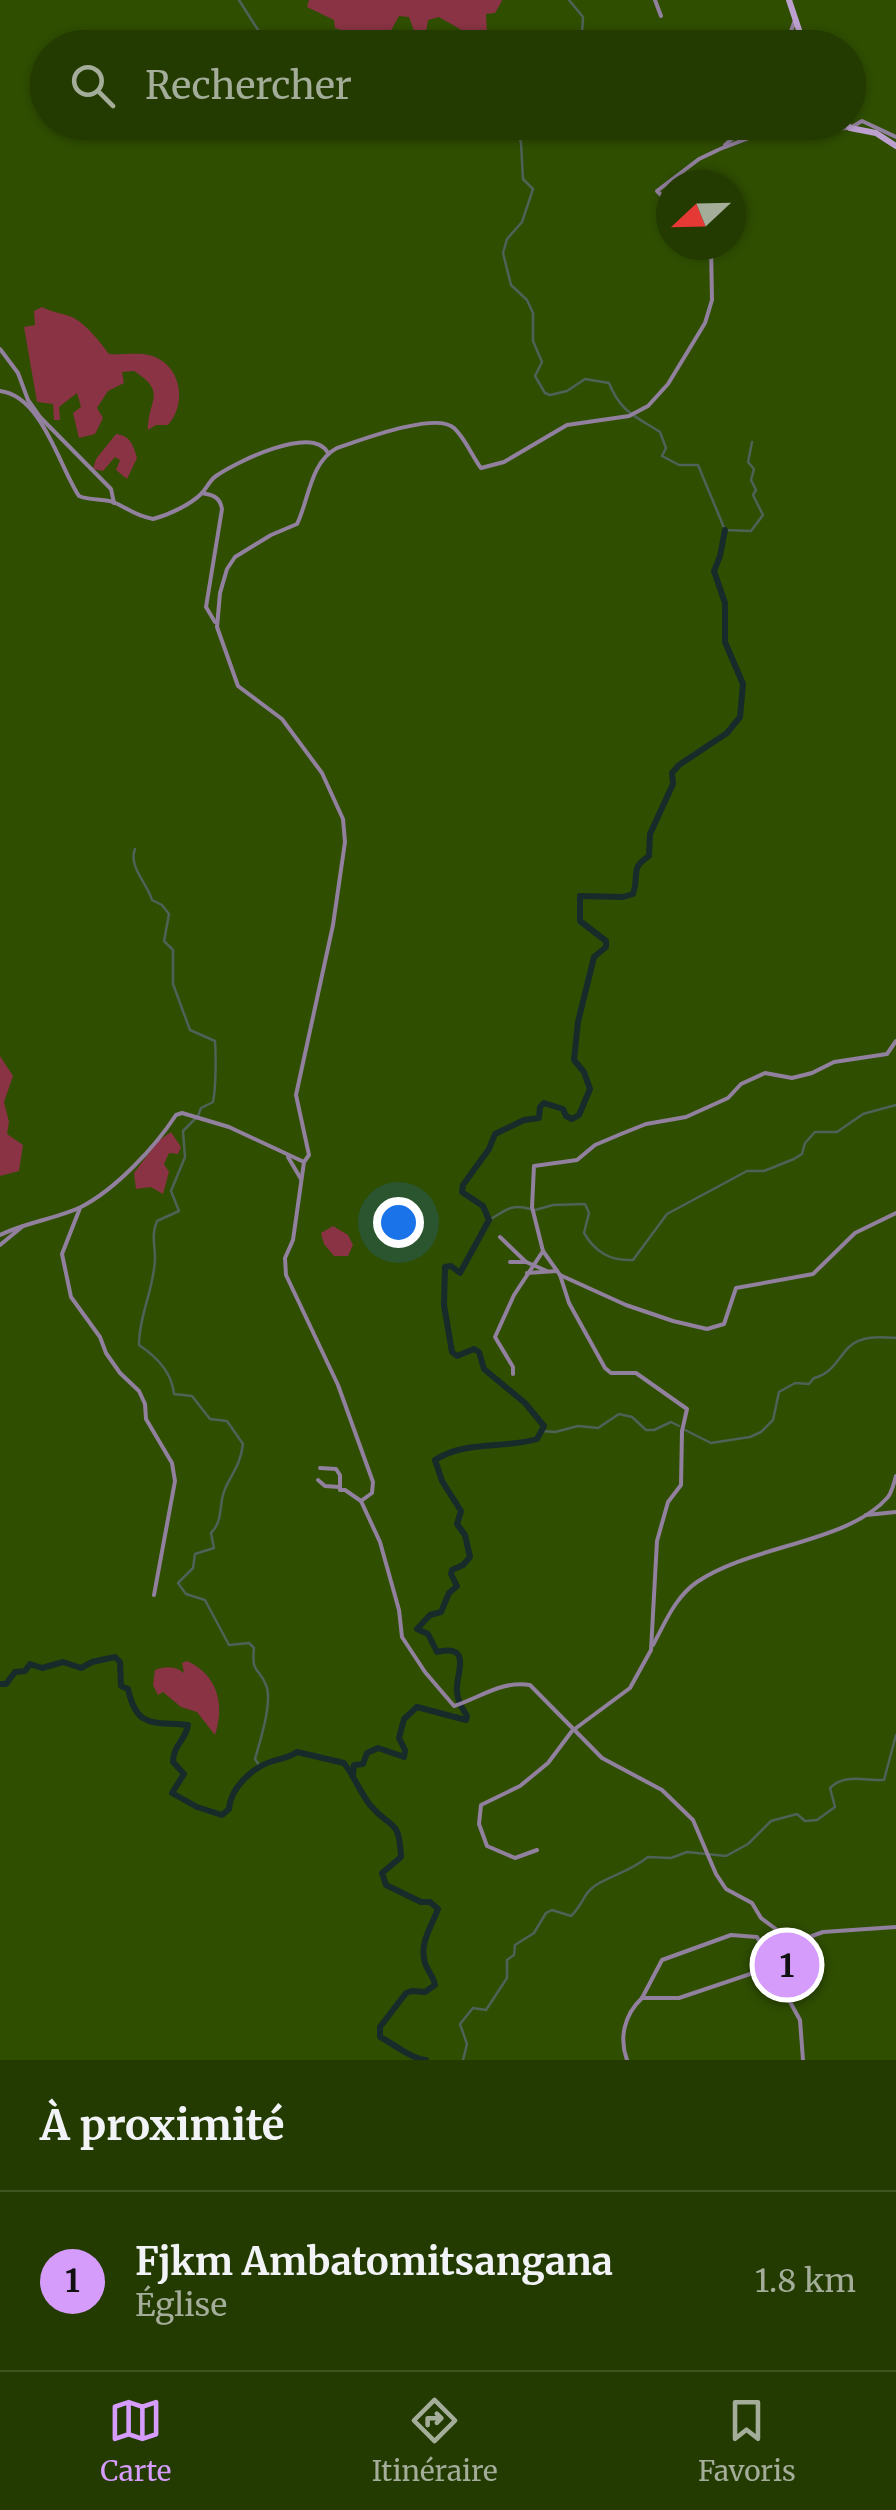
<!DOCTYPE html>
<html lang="fr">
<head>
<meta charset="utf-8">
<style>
  :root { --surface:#233a00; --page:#2f450f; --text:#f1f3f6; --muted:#a3ad99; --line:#405422; --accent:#d59cfb }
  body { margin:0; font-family:Merriweather,serif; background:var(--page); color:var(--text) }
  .compass { position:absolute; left:656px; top:170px; width:90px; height:90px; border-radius:50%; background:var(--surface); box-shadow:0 2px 8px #0004; rotate:248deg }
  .you { position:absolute; left:398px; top:1222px; width:35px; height:35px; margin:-25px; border:8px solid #fff; border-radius:50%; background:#1a73e8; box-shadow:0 0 0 15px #1a73e833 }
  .badge { display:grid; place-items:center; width:65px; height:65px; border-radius:50%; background:var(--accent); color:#111; font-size:32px; font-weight:700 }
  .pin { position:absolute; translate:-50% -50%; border:5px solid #fff; box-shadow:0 2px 10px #0006 }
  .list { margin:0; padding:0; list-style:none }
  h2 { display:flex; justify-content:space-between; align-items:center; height:130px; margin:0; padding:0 40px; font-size:42px }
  h2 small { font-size:32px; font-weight:400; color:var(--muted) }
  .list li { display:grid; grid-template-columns:65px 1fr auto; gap:30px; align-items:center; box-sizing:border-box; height:180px; padding:0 40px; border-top:2px solid var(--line) }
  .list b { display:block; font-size:38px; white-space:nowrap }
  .list p { margin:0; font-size:32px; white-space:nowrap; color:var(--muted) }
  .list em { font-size:32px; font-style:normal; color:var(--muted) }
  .icon { flex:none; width:55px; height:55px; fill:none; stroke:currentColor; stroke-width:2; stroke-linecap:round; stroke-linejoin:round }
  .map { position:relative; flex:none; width:896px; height:2060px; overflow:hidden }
  .search { position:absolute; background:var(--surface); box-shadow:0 2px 8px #0004; left:30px; right:30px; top:30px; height:110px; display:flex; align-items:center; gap:25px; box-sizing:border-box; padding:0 35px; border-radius:55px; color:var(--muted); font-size:38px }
  .sheet { height:310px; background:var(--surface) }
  nav { display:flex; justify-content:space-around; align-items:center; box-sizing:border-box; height:140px; border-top:2px solid var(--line); background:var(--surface); font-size:28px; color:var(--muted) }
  nav a { display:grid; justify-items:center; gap:5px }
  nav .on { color:var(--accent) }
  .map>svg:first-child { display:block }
  .green { fill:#893344 }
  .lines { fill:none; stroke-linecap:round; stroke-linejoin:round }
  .stream { stroke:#4e6257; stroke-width:2.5 }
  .river { stroke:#172b2a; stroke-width:6 }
  .street { stroke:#91809e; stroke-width:4 }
  .secondary { stroke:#bca1d0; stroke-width:6 }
</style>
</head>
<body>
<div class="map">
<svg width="896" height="2060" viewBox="0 0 896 2060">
  <rect width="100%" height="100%" fill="#2f4e00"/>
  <g class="green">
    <path d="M 309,0 L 501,0 L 502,1 L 495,13 L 486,14 L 487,34 L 472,36 L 439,17 L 428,20 L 424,44 L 416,36 L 409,17 L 399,16 L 389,34 L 355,35 L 335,28 L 334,20 L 307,7 Z"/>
    <path d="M 42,307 C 53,313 64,313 74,318 C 88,326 99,341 109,354 C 121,355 140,352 149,355 C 181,363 188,403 168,425 L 156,425 L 148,430 C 148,399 168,393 134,371 L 122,372 L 124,383 L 108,391 L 97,408 L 103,418 L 95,434 L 79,438 L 73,413 L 81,407 L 77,393 L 59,407 L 60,420 L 54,420 L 53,404 L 37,402 L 24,327 L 35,325 L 34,311 Z"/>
    <path d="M 116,434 C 131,436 133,445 137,458 L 127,479 L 116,470 L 120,460 L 115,457 L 103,471 L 93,469 L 96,459 Z"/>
    <path d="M 0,1056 L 13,1076 L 4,1102 L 9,1122 L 7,1134 L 23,1145 L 19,1171 L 0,1176 Z"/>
    <path d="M 171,1132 L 181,1147 L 178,1154 L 169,1153 L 164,1164 L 169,1172 L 163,1194 L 151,1187 L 136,1189 L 134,1173 L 158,1141 Z"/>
    <path d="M 333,1226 L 348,1235 L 353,1245 L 348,1256 L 334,1256 L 324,1244 L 321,1233 Z"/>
    <path d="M 187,1661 C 218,1675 225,1705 215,1735 L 197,1712 L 181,1707 L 163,1692 L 158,1695 L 153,1685 L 155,1670 C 165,1666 176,1666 184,1673 L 182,1663 Z"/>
  </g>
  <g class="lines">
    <g class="stream">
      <path d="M 239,0 L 258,30 L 271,38 L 281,34 L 286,40 L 304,48"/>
      <path d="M 552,48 L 582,35 L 583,17 L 569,0"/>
      <path d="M 503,122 L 514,130"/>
      <path d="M 516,122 L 521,143 L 523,179 L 533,189 L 522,222 L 507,239 L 503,253 L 511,285 L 527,300 L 533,313 L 533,341 L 542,362 L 535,376 L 545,393 L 550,395 L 567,391 L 585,379 L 609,383 C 621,413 637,417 660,432 L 666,448 L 662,456 L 679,465 L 698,465 L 725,530 L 751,531 L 763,515 L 753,495 L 756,490 L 751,480 L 754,469 L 748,462 L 752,442"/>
      <path d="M 135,849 C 128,866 147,883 152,900 L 162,905 L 169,914 L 164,941 L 173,950 L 173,984 L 190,1030 L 215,1041 C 216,1057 216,1088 213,1102 L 201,1108 L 198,1116 L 183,1131 L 185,1157 L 171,1191 L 179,1211 L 157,1221 C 151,1235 155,1244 155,1259 C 154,1289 139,1315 139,1345 C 157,1357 172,1372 174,1394 L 192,1396 L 210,1419 L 227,1421 L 243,1444 C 240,1466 233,1471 225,1489 C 218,1505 224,1520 211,1533 L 214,1548 L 195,1554 L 193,1568 L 178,1583 L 186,1594 L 205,1600 L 229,1645 L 249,1643 L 254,1648 C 251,1674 259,1667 266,1685 C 273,1702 260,1741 255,1759 L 261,1768"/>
      <path d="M 535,1210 L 553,1205 L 585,1204 L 589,1213 L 584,1233 C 595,1252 610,1261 633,1260 L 667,1214 L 747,1171 L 764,1171 L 794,1159 L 802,1154 L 805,1143 L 815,1132 L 837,1132 L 863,1114 L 896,1105"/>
      <path d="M 489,1220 C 505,1211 511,1203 530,1209"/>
      <path d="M 685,1430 L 711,1443 L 750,1437 L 761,1432 L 773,1420 L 779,1392 L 795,1383 L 809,1384 L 814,1378 C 833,1373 837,1359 849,1347 C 862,1335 881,1337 896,1338"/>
      <path d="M 542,1431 L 555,1432 L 578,1426 L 598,1428 L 619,1414 L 632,1417 L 646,1430 L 654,1430 L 671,1422 L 679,1426"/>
      <path d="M 463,2060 L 467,2044 L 460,2024 L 473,2008 L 486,2010 L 507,1978 L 507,1960 L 514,1955 L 515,1945 L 534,1933 L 546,1913 L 552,1910 L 571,1916 C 584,1904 583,1893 596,1885 C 614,1874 629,1872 648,1857 L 671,1858 L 687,1852 L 726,1856 L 748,1844 L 771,1821 L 797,1814 L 805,1821 L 817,1820 L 835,1807 L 830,1788 C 845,1773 866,1781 884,1780 L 896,1735"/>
    </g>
    <g class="river">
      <path d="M 0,1684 L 6,1684 L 15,1672 L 25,1671 L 30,1664 L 42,1668 L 63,1662 L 81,1668 L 92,1662 L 115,1657 L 120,1662 L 121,1686 L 128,1689 C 137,1730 154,1721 188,1725 C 186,1740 173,1745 173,1762 L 184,1774 L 172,1793 L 197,1807 L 222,1815 L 229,1809 C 230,1788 253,1767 273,1761 C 283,1758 288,1758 297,1752 L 344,1763 C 354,1776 360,1792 370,1805 C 392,1831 399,1817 401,1857 L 382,1873 L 386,1885 L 421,1902 L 430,1902 L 438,1909 C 431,1928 419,1943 425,1963 C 428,1972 434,1977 435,1985 L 425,1992 L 412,1991 L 406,1993 L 380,2027 L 380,2037 C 394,2044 410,2058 426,2060"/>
      <path d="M 353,1775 L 354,1765 L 363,1764 L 367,1753 L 378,1748 L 404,1757 L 405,1750 L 399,1738 L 404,1719 L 417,1707 L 466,1720 L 467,1716 C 462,1708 458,1702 457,1692 C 455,1675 474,1643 437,1652 L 428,1634 L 417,1629 L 430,1615 L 441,1612 L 449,1593 L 457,1586 L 451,1574 L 452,1570 L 463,1565 L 470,1557 L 465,1535 L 457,1524 L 461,1511 L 442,1481 L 435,1460 C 466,1440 504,1449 537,1439 L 544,1426 L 525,1403 L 484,1369 L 479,1352 L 474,1349 L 457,1356 L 452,1352 L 444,1305 L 445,1267 L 451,1266 L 460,1273 L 489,1220 L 483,1206 L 462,1192 L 463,1185 L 489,1149 L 495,1134 L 524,1120 L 539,1118 L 540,1107 L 544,1103 L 563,1109 L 566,1116 L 572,1119 L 579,1115 L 590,1089 L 584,1072 L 574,1060 L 578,1022 L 594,957 L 606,947 L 606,941 L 580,921 L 580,896 L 623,897 L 633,894 C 640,874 629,869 649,856 L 650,834 L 673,784 L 672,773 L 679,765 L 727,733 L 740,717 L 743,684 L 725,642 L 725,603 L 714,571 L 720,556 L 725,530"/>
    </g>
    <g class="street">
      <path d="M 655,0 L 661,16"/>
      <path d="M 785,48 L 795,20"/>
      <path d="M 725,145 L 741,131 L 745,122"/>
      <path d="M 720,149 L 767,131 L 850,128 L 862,121 L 896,137"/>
      <path d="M 671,205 L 657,191 L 699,159 L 718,150"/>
      <path d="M 711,245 L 712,300 L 705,323 L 668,384 L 648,406 L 629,416 L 567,425 L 504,462 L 481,468 C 472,456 465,438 454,428 C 436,411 358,441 337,448 C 310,462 309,500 297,524 L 271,535 L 235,557 L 227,569 L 220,593 L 217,627 L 238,686 L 282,719 L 322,773 L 343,819 L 345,842 L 333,925 L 296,1095 L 309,1155 L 304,1162 L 293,1240 L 285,1258 L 286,1275 L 338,1385 L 373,1482 L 372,1493 L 361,1501 L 380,1542 L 399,1610 L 402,1637 L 425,1672 L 454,1706 C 479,1698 503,1680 530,1685 L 602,1758 L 662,1790 L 693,1820 L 716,1874 L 726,1889 L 752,1903 L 761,1918 L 784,1935 L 782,1947 L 768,1956 L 768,1962 L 800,2020 L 803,2060"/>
      <path d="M 0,349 L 18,373 L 28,400 L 40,417 L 111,489 L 114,503"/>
      <path d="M 0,391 C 42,396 59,466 79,496 C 90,501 102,498 113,502 C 128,508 133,515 153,519 C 168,515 190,505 201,494 C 207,488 209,481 216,476 C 236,462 313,424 328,453"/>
      <path d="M 202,493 C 213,495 220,497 222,509 L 206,607 L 215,622"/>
      <path d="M 896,1041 L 887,1054 L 834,1062 L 812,1073 L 792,1078 L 765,1073 L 741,1084 L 728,1098 L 686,1117 L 646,1124 L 621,1134 L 595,1145 L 577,1160 L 534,1166 L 532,1207 L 543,1251 L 560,1275 L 626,1305 L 673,1321 L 707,1329 L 724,1324 L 736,1288 L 813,1274 L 855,1233 L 896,1213"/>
      <path d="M 288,1157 L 301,1179"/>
      <path d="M 80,1208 L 62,1254 L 71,1297 L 100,1337 L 106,1353 L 120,1373 L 139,1391 L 145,1404 L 146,1419 L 172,1463 L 175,1481 L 154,1595"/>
      <path d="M 0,1235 C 26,1222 56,1219 81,1207 C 116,1189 155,1147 176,1115 L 182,1113 L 229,1127 L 304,1162"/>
      <path d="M 500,1237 L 526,1262"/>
      <path d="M 0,1245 L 23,1226"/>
      <path d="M 510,1262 L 526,1262 L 547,1271"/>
      <path d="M 527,1273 L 557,1271"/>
      <path d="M 513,1374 L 513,1367 L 495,1337 L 514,1295 L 543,1251"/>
      <path d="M 320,1468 L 336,1469 L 340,1475 L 340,1490 L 345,1490 L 361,1501"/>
      <path d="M 318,1480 L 325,1486 L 339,1487"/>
      <path d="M 866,1515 L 896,1512"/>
      <path d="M 653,1645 C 665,1623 675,1597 697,1582 C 751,1545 848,1543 888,1497 C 892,1492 894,1483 896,1476"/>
      <path d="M 537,1850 L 515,1858 L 487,1846 L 479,1824 L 481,1805 L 520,1786 L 548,1763 L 572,1731 L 630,1688 L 651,1650 L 657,1541 L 668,1502 L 681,1485 L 682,1431 L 687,1409 L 636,1373 L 611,1373 L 605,1368 L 569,1303 L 560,1275"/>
      <path d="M 782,1947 L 823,1932 L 896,1927"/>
      <path d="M 642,1998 L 662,1960 L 731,1935 L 757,1937 L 768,1956"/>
      <path d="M 627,2060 C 619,2038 624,2015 642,1998 L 679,1998 L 771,1967"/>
    </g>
    <g class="secondary">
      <path d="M 789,0 L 805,48"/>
      <path d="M 845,122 L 850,128 L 876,133 L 896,146"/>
    </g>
  </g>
</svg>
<svg class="compass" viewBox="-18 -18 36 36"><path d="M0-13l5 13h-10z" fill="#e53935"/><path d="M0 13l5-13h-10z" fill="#a3ad99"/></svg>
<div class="you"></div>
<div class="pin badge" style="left:787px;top:1965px">1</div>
<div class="search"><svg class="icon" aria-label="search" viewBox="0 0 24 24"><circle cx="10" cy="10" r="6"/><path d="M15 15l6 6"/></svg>Rechercher</div>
</div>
<section class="sheet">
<h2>À proximité<small></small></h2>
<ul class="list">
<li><span class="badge">1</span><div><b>Fjkm Ambatomitsangana</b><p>Église</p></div><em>1.8 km</em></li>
</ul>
</section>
<nav>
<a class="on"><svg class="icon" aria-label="map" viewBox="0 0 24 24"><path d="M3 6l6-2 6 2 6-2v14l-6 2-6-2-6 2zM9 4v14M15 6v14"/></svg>Carte</a>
<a><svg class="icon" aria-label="directions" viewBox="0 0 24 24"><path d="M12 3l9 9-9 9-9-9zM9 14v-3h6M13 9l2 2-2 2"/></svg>Itinéraire</a>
<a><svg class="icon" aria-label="saved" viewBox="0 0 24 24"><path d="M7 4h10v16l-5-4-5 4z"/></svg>Favoris</a>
</nav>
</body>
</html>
